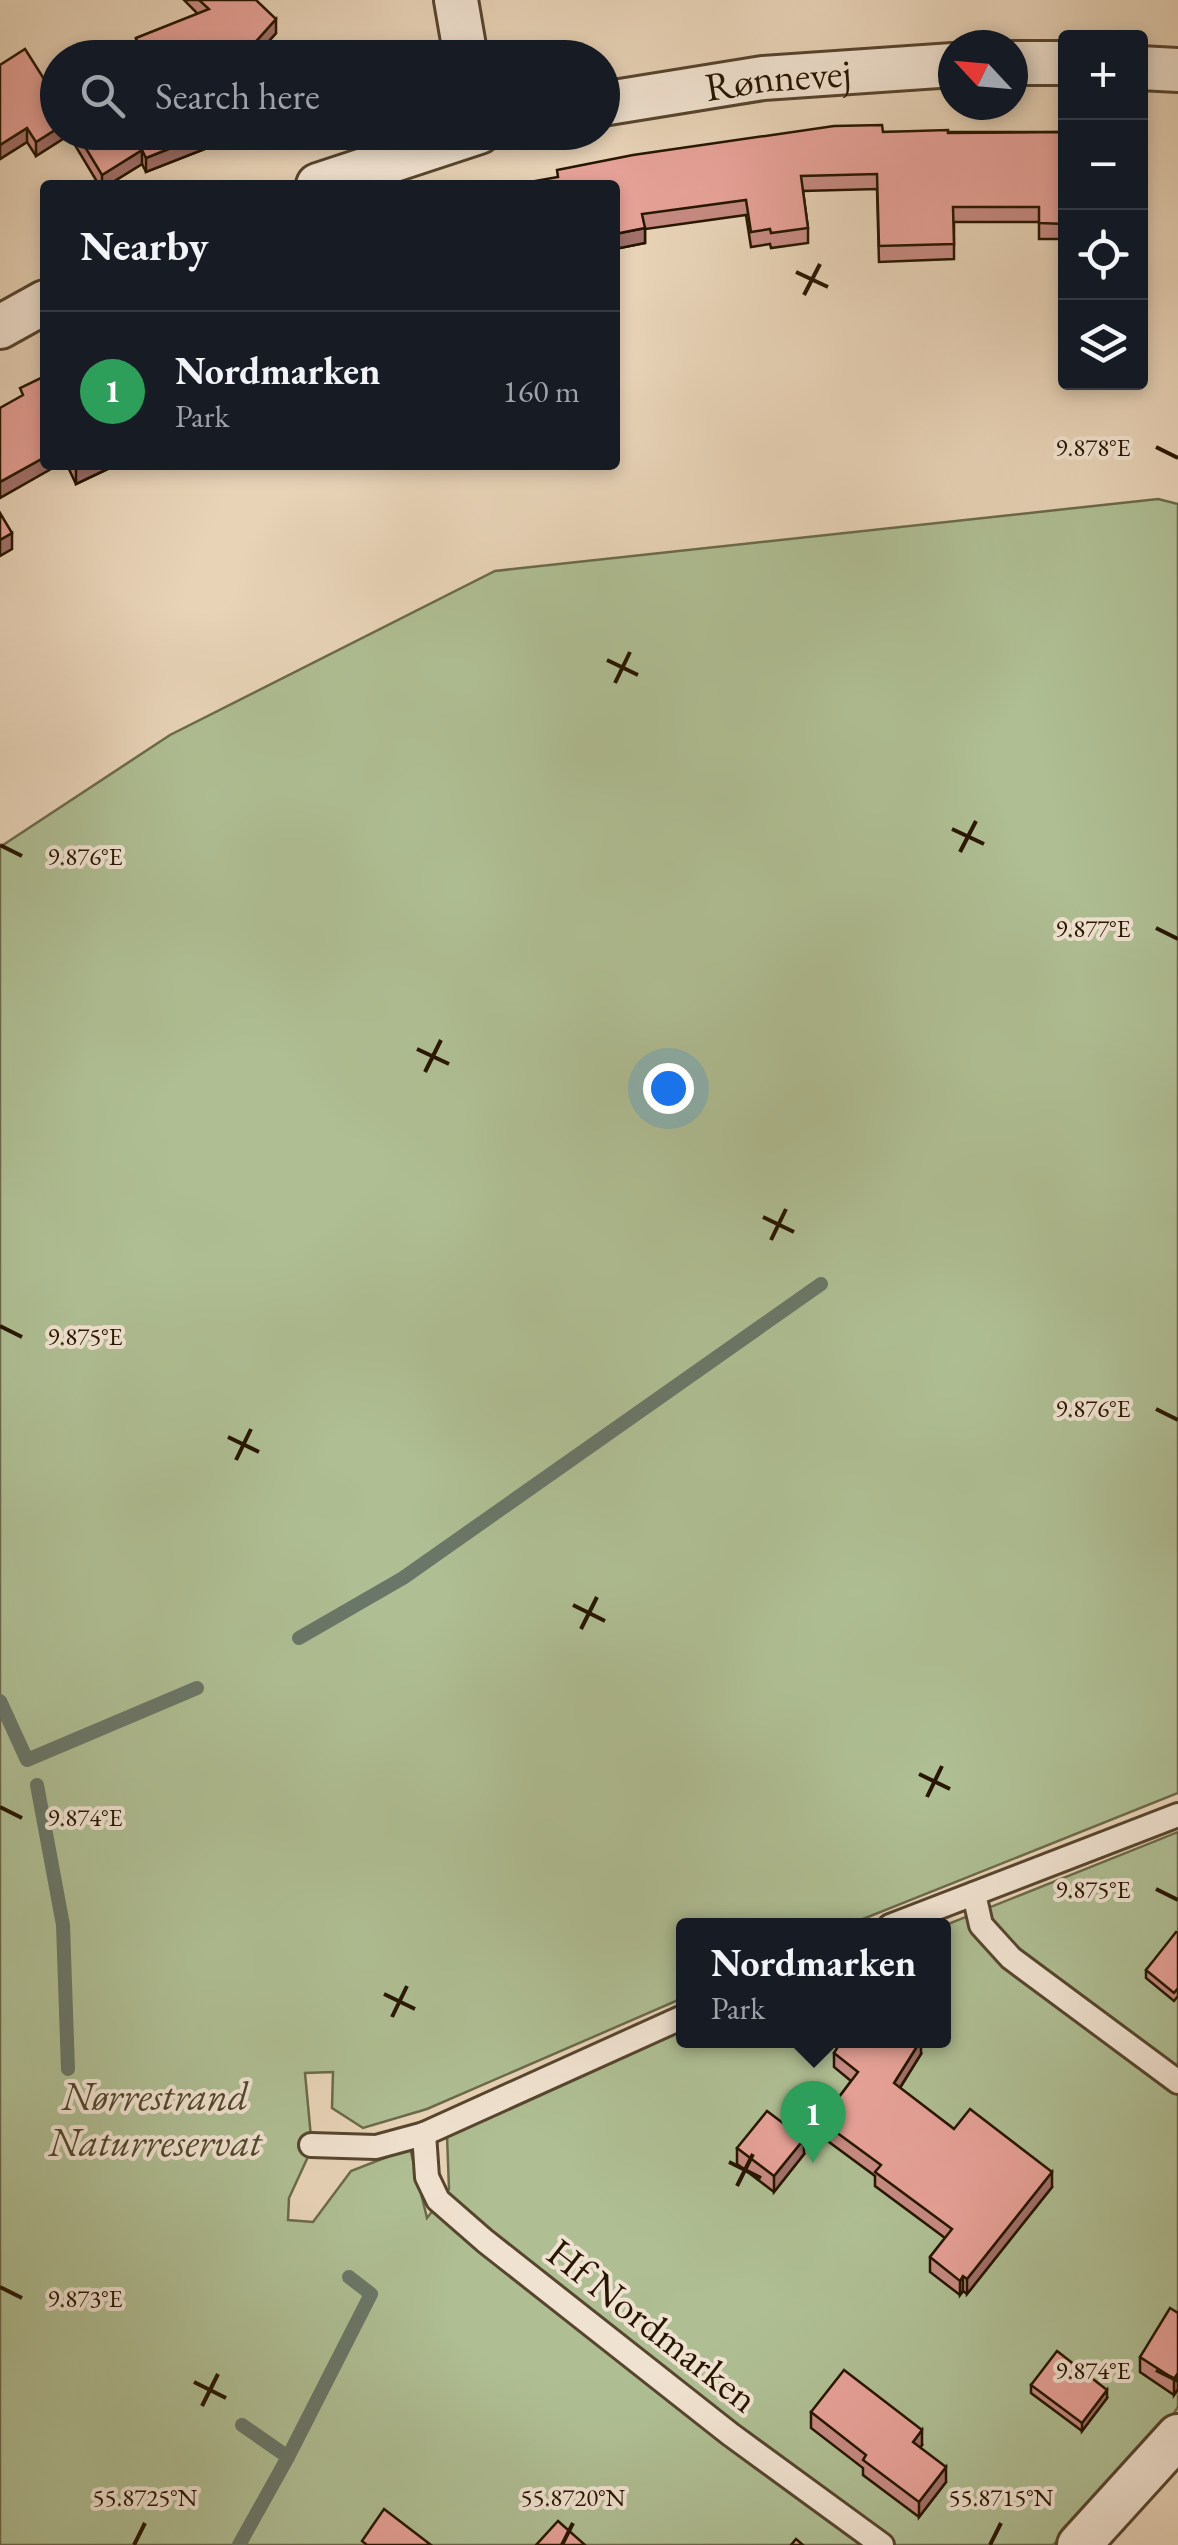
<!DOCTYPE html>
<html lang="en">
<head>
<meta charset="utf-8">
<style>
  :root { --surface:#171b24; --page:#20242c; --text:#f1f3f6; --muted:#9ea1a6; --line:#363941; --accent:#c59692 }
  body { margin:0; font-family:"EB Garamond",serif; background:var(--page); color:var(--text) }
  .controls { position:absolute; right:30px; top:30px; display:grid; overflow:hidden; border-radius:10px; box-shadow:0 5px 15px #0003 }
  .controls button { width:90px; height:90px; display:grid; place-items:center; padding:0; border:0; border-bottom:2px solid var(--line); background:var(--surface); color:var(--text); font:50px sans-serif }
  .compass { position:absolute; left:938px; top:30px; width:90px; height:90px; border-radius:50%; background:var(--surface); box-shadow:0 5px 15px #0003; rotate:296deg }
  .you { position:absolute; left:668px; top:1088px; width:35px; height:35px; margin:-25px; border:8px solid #fff; border-radius:50%; background:#1a73e8; box-shadow:0 0 0 15px #1a73e833 }
  .badge { display:grid; place-items:center; width:65px; height:65px; border-radius:50%; background:var(--accent); color:#fff; font-size:32px; font-weight:700 }
  .pin { position:absolute; translate:-50% -82px; filter:drop-shadow(0 2px 5px #0008) }
  .pin::after { content:''; position:absolute; top:52px; width:35px; height:30px; background:inherit; clip-path:polygon(0 0,100% 0,50% 100%) }
  .popup { position:absolute; left:676px; top:1918px; width:275px; height:130px; box-sizing:border-box; display:grid; place-content:center; border-radius:10px; background:var(--surface); filter:drop-shadow(0 2px 8px #0005); font-size:32px; white-space:nowrap; color:var(--muted) }
  .popup b { font-size:38px; color:var(--text) }
  .popup::after { content:''; position:absolute; left:50%; top:100%; margin-left:-20px; border:20px solid transparent; border-top-color:var(--surface) }
  .list { margin:0; padding:0; list-style:none }
  h2 { display:flex; justify-content:space-between; align-items:center; height:130px; margin:0; padding:0 40px; font-size:42px }
  h2 small { font-size:32px; font-weight:400; color:var(--muted) }
  .list li { display:grid; grid-template-columns:65px 1fr auto; gap:30px; align-items:center; box-sizing:border-box; height:160px; padding:0 40px; border-top:2px solid var(--line) }
  .list b { display:block; font-size:38px; white-space:nowrap }
  .list p { margin:0; font-size:32px; white-space:nowrap; color:var(--muted) }
  .list em { font-size:32px; font-style:normal; color:var(--muted) }
  .icon { flex:none; width:55px; height:55px; fill:none; stroke:currentColor; stroke-width:2; stroke-linecap:round; stroke-linejoin:round }
  .map { position:relative; flex:none; width:1178px; height:2545px; overflow:hidden }
  .search { position:absolute; background:var(--surface); box-shadow:0 5px 15px #0003; left:40px; top:40px; width:580px; height:110px; display:flex; align-items:center; gap:25px; box-sizing:border-box; padding:0 35px; border-radius:55px; color:var(--muted); font-size:38px }
  .panel { position:absolute; background:var(--surface); box-shadow:0 5px 15px #0003; left:40px; top:180px; width:580px; height:290px; border-radius:10px }
  .map>svg:first-child { display:block }
  .green { fill:#afbe93; stroke:#6b6a4a; stroke-width:2.5 }
  .lines { fill:none; stroke-linecap:round; stroke-linejoin:round }
  .stream { stroke:#6a7768; stroke-width:14 }
  .service-casing { stroke:#57452e; stroke-width:28 }
  .minor-casing { stroke:#57452e; stroke-width:48 }
  .service { stroke:#f0e2d0; stroke-width:22 }
  .minor { stroke:#f0e2d0; stroke-width:42 }
  .wall { fill:#c68a82; stroke:#271600; stroke-width:2.5 }
  .shaded-wall { fill:#a1716a; stroke:#271600; stroke-width:2.5 }
  .building { fill:#e6a197; stroke:#271600; stroke-width:2.5 }
  .ticks { fill:none; stroke:#271600; stroke-width:4 }
  .labels { text-anchor:middle; dominant-baseline:central; stroke-width:8; stroke-linejoin:round; paint-order:stroke }
  .street-label { font-size:40px; fill:#271600; stroke:#f0e2d0 }
  .park-label { font-size:40px; font-style:italic; fill:#50482c; stroke:#f0e2d0 }
  .ticks-label { font-size:25px; text-anchor:middle; fill:#271600; stroke:#f0e2d0; stroke-width:8; stroke-linejoin:round; paint-order:stroke }
</style>
</head>
<body>
<div class="map">
<svg width="1178" height="2545" viewBox="0 0 1178 2545">
  <rect width="100%" height="100%" fill="#e8d3b7"/>
  <filter id="stains"><feTurbulence type="fractalNoise" baseFrequency=".002" numOctaves="4"/><feColorMatrix values="0 0 0 0 .2 0 0 0 0 .09 0 0 0 0 .02 0 0 0 .5 -.17"/></filter>
  <radialGradient id="worn" r=".72"><stop offset=".6" stop-color="#630" stop-opacity="0"/><stop offset="1" stop-color="#630" stop-opacity=".3"/></radialGradient>
  <path class="green" d="M 1158,499 L 1178,504 L 1178,1793 L 848,1925 L 683,1926 L 683,1998 L 427,2109 L 363,2128 L 332,2108 L 333,2072 L 305,2073 L 312,2148 L 289,2198 L 288,2220 L 313,2222 L 351,2171 L 410,2148 L 427,2218 L 449,2189 L 447,2136 L 683,2028 L 683,2040 L 943,2040 L 943,1926 L 1178,1832 L 1178,2407 L 1169,2421 L 1072,2528 L 1053,2545 L 0,2545 L 0,847 L 170,735 L 495,571 Z"/>
  <g class="lines">
    <g class="stream">
      <path d="M 299,1638 L 403,1578 L 821,1284"/>
      <path d="M 0,1701 L 27,1760 L 197,1688"/>
      <path d="M 37,1785 L 63,1925 L 68,2069"/>
      <path d="M 242,2425 L 288,2457 L 371,2294 L 349,2277"/>
      <path d="M 239,2545 L 288,2457"/>
    </g>
    <g class="service-casing">
      <g id="service">
        <path d="M 974,1894 L 981,1925 L 1011,1958 L 1178,2082"/>
        <path d="M 890,1926 L 1178,1815"/>
        <path d="M 424,2134 L 427,2177 L 438,2200 L 485,2241 L 730,2434 L 882,2545"/>
        <path d="M 311,2145 L 376,2147 L 424,2134 L 683,2017"/>
      </g>
    </g>
    <g class="minor-casing">
      <g id="minor">
        <path d="M 456,0 L 466,58"/>
        <path d="M 1013,63 L 1066,63"/>
        <path d="M 1140,68 L 1178,70"/>
        <path id="s1" d="M 602,104 L 763,78 L 953,65"/>
        <path d="M 318,185 L 479,132"/>
        <path d="M 0,327 L 45,302"/>
        <path d="M 1079,2545 L 1178,2436"/>
      </g>
    </g>
    <use href="#service" class="service"/>
    <use href="#minor" class="minor"/>
  </g>
  <g class="wall">
    <path d="M 184,0 L 256,0 L 276,33 L 254,58 L 138,58 L 136,52 L 136,38 L 198,14 Z"/>
    <path d="M 0,65 L 58,132 L 248,132 L 146,172 L 142,164 L 108,185 L 99,185 L 69,135 L 36,156 L 27,142 L 0,159 Z"/>
    <path d="M 883,132 L 1066,132 L 1066,239 L 1039,239 L 1039,222 L 954,222 L 954,259 L 879,262 L 877,189 L 803,191 L 808,228 L 808,243 L 771,248 L 770,244 L 751,247 L 746,215 L 645,229 L 645,243 L 615,249 L 615,185 Z"/>
    <path d="M 67,465 L 116,465 L 76,484 Z"/>
    <path d="M 1178,1933 L 1178,1996 L 1174,2001 L 1146,1978 L 1146,1970 Z"/>
    <path d="M 834,2053 L 921,2054 L 900,2088 L 954,2129 L 1052,2187 L 967,2294 L 963,2291 L 960,2295 L 930,2272 L 930,2257 L 945,2238 L 875,2186 L 875,2176 L 821,2136 L 821,2121 L 851,2081 L 834,2067 Z"/>
    <path d="M 737,2148 L 804,2154 L 774,2192 L 737,2164 Z"/>
    <path d="M 1178,2313 L 1178,2389 L 1174,2395 L 1140,2372 L 1140,2357 Z"/>
    <path d="M 1031,2385 L 1107,2398 L 1082,2431 L 1031,2393 Z"/>
    <path d="M 811,2412 L 922,2445 L 920,2448 L 946,2482 L 919,2517 L 863,2475 L 863,2468 L 811,2428 Z"/>
  </g>
  <g class="shaded-wall">
    <path d="M 276,19 L 276,33 L 254,58 L 241,58 Z"/>
    <path d="M 27,128 L 27,142 L 0,159 L 0,145 Z"/>
    <path d="M 58,128 L 58,132 L 69,132 L 69,135 L 36,156 L 36,142 Z"/>
    <path d="M 211,132 L 248,132 L 146,172 L 146,158 Z"/>
    <path d="M 142,150 L 142,164 L 108,185 L 102,185 L 102,175 Z"/>
    <path d="M 645,228 L 645,243 L 615,249 L 615,234 Z"/>
    <path d="M 45,457 L 45,465 L 58,465 L 0,498 L 0,482 Z"/>
    <path d="M 83,465 L 116,465 L 76,484 L 76,469 Z"/>
    <path d="M 12,533 L 12,549 L 0,556 L 0,540 Z"/>
    <path d="M 921,2040 L 921,2054 L 894,2097 L 894,2083 Z"/>
    <path d="M 804,2139 L 804,2154 L 774,2192 L 774,2176 Z"/>
    <path d="M 1052,2172 L 1052,2187 L 967,2294 L 967,2279 Z"/>
    <path d="M 963,2276 L 963,2291 L 960,2295 L 960,2281 Z"/>
    <path d="M 1178,2373 L 1178,2389 L 1174,2395 L 1174,2379 Z"/>
    <path d="M 1107,2390 L 1107,2398 L 1082,2431 L 1082,2423 Z"/>
    <path d="M 922,2430 L 922,2445 L 913,2457 L 913,2442 Z"/>
    <path d="M 946,2467 L 946,2482 L 919,2517 L 919,2502 Z"/>
  </g>
  <g class="building">
    <path d="M 199,0 L 256,0 L 276,19 L 241,58 L 143,58 L 136,38 L 209,9 Z"/>
    <path d="M 25,49 L 58,101 L 58,128 L 36,142 L 27,128 L 0,145 L 0,65 Z"/>
    <path d="M 882,125 L 883,132 L 948,130 L 948,133 L 1066,132 L 1066,224 L 1039,223 L 1039,207 L 953,207 L 954,244 L 879,246 L 877,174 L 801,176 L 808,228 L 771,233 L 770,229 L 751,232 L 746,200 L 642,214 L 645,228 L 615,234 L 615,185 L 513,185 L 558,177 L 557,170 L 633,155 L 834,126 Z"/>
    <path d="M 76,132 L 211,132 L 146,158 L 142,150 L 102,175 Z"/>
    <path d="M 45,376 L 45,457 L 0,482 L 0,408 L 23,395 L 20,388 Z"/>
    <path d="M 0,513 L 12,533 L 0,540 Z"/>
    <path d="M 1176,1932 L 1178,1933 L 1178,1988 L 1174,1993 L 1146,1970 Z"/>
    <path d="M 842,2040 L 921,2040 L 894,2083 L 954,2129 L 970,2109 L 1052,2172 L 967,2279 L 963,2276 L 960,2281 L 930,2257 L 952,2229 L 875,2172 L 881,2165 L 821,2121 L 858,2072 L 834,2053 Z"/>
    <path d="M 767,2111 L 804,2139 L 774,2176 L 737,2148 Z"/>
    <path d="M 1170,2308 L 1178,2313 L 1178,2373 L 1174,2379 L 1140,2357 Z"/>
    <path d="M 1057,2351 L 1107,2390 L 1082,2423 L 1031,2385 Z"/>
    <path d="M 844,2370 L 922,2430 L 913,2442 L 946,2467 L 919,2502 L 863,2460 L 866,2455 L 811,2412 Z"/>
    <path d="M 384,2509 L 431,2545 L 367,2545 L 362,2541 Z"/>
    <path d="M 558,2521 L 585,2545 L 536,2545 Z"/>
    <path d="M 796,2539 L 803,2545 L 791,2545 Z"/>
  </g>
  <path class="ticks" d="M 796,272 L 828,287M 804,295 L 820,264M 1156,447 L 1178,458M 607,660 L 638,675M 615,683 L 630,652M 952,829 L 984,844M 0,845 L 22,856M 960,852 L 976,821M 1156,928 L 1178,939M 417,1049 L 449,1064M 425,1072 L 441,1040M 763,1217 L 794,1232M 771,1240 L 786,1209M 0,1326 L 22,1337M 1156,1409 L 1178,1420M 228,1437 L 259,1452M 236,1460 L 251,1429M 573,1605 L 605,1621M 581,1629 L 597,1597M 919,1774 L 950,1789M 927,1797 L 942,1766M 0,1807 L 22,1818M 1156,1889 L 1178,1900M 384,1994 L 415,2009M 392,2017 L 407,1986M 729,2162 L 761,2178M 737,2186 L 753,2154M 0,2287 L 22,2298M 1156,2370 L 1178,2381M 194,2382 L 226,2398M 202,2406 L 218,2374M 134,2545 L 145,2523M 562,2545 L 573,2523M 990,2545 L 1001,2523"/>
  <g class="labels">
    <g class="street-label">
      <text stroke="none"><textPath href="#s1" startOffset="178">Rønnevej</textPath></text>
      <text transform="translate(653 2325) rotate(38)">Hf Nordmarken</text>
    </g>
    <g class="park-label">
      <text x="155" y="2096">Nørrestrand<tspan x="155" dy="46">Naturreservat</tspan></text>
    </g>
  </g>
  <g class="ticks-label">
    <text x="1093" y="456">9.878°E</text>
    <text x="85" y="865">9.876°E</text>
    <text x="1093" y="937">9.877°E</text>
    <text x="85" y="1345">9.875°E</text>
    <text x="1093" y="1417">9.876°E</text>
    <text x="85" y="1826">9.874°E</text>
    <text x="1093" y="1898">9.875°E</text>
    <text x="85" y="2307">9.873°E</text>
    <text x="1093" y="2379">9.874°E</text>
    <text x="145" y="2506">55.8725°N</text>
    <text x="573" y="2506">55.8720°N</text>
    <text x="1001" y="2506">55.8715°N</text>
  </g>
  <rect width="100%" height="100%" filter="url(#stains)"/>
  <rect width="100%" height="100%" fill="url(#worn)"/>
</svg>
<div class="controls">
<button>+</button>
<button>−</button>
<button><svg class="icon" aria-label="locate" viewBox="0 0 24 24"><circle cx="12" cy="12" r="6"/><path d="M12 2v4M12 18v4M2 12h4M18 12h4"/></svg></button>
<button><svg class="icon" aria-label="layers" viewBox="0 0 24 24"><path d="M12 4l9 5-9 5-9-5zM3 14l9 5 9-5"/></svg></button>
</div>
<svg class="compass" viewBox="-18 -18 36 36"><path d="M0-13l5 13h-10z" fill="#e53935"/><path d="M0 13l5-13h-10z" fill="#9ea1a6"/></svg>
<div class="you"></div>
<div class="pin badge" style="left:813px;top:2163px;background:#2e9e5b">1</div>
<div class="popup"><b>Nordmarken</b>Park</div>
<div class="search"><svg class="icon" aria-label="search" viewBox="0 0 24 24"><circle cx="10" cy="10" r="6"/><path d="M15 15l6 6"/></svg>Search here</div>
<section class="panel">
<h2>Nearby<small></small></h2>
<ul class="list">
<li><span class="badge" style="background:#2e9e5b">1</span><div><b>Nordmarken</b><p>Park</p></div><em>160 m</em></li>
</ul>
</section>
</div>
</body>
</html>
